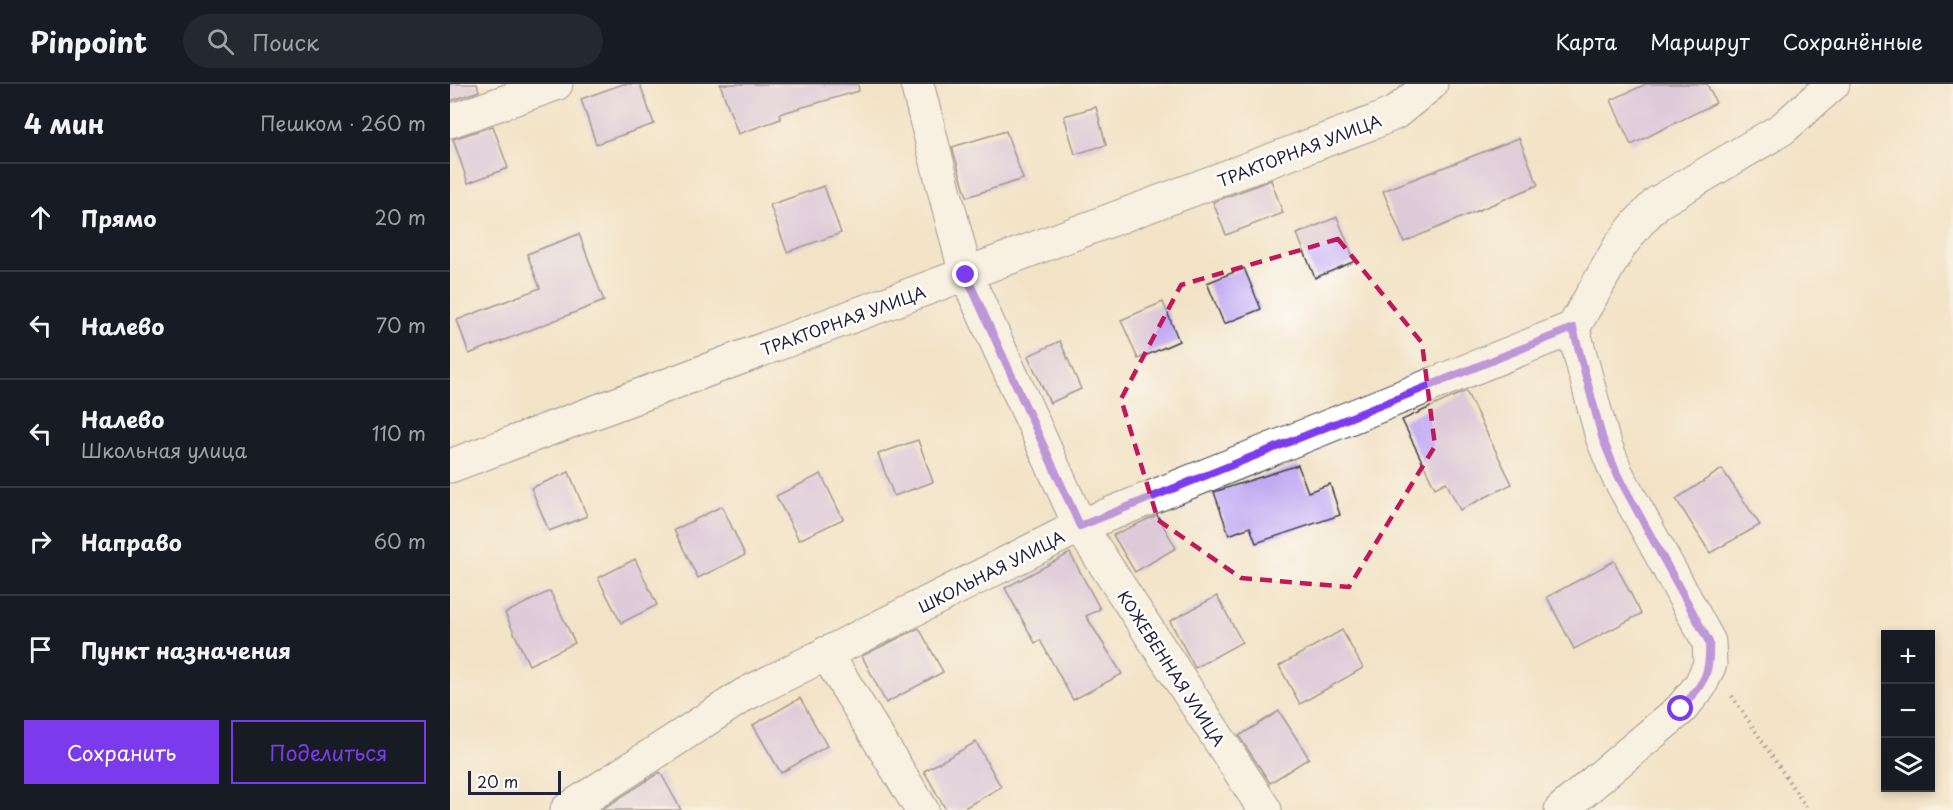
<!DOCTYPE html>
<html lang="ru">
<head>
<meta charset="utf-8">
<style>
  :root { --surface:#171b24; --page:#242831; --text:#f1f3f6; --muted:#9ea1a6; --line:#363941; --accent:#7c3aed }
  body { margin:0; font-family:"Playpen Sans",sans-serif; background:var(--page); color:var(--text) }
  .controls { position:absolute; right:18px; bottom:18px; display:grid; overflow:hidden; border-radius:0px; box-shadow:0 3px 9px #0003 }
  .controls button { width:54px; height:54px; display:grid; place-items:center; padding:0; border:0; border-bottom:2px solid var(--line); background:var(--surface); color:var(--text); font:30px sans-serif }
  .scale { position:absolute; left:18px; bottom:15px; width:93px; box-sizing:border-box; padding-left:6px; border:3px solid #22223b; border-top:0; font-size:16px; line-height:21px; white-space:nowrap; color:#22223b; -webkit-text-stroke:4px #fff; paint-order:stroke }
  .stop { position:absolute; width:18px; height:18px; margin:-14px; border:4px solid #7c3aed; border-radius:50%; background:#fff }
  .stop.end { background:#7c3aed; border-color:#fff; box-shadow:0 2px 6px #0008 }
  .list { margin:0; padding:0; list-style:none }
  h2 { display:flex; justify-content:space-between; align-items:center; height:78px; margin:0; padding:0 24px; font-size:26px }
  h2 small { font-size:20px; font-weight:400; color:var(--muted) }
  .list li { display:grid; grid-template-columns:39px 1fr auto; gap:18px; align-items:center; box-sizing:border-box; height:108px; padding:0 24px; border-top:2px solid var(--line) }
  .list b { display:block; font-size:22px; white-space:nowrap }
  .list p { margin:0; font-size:20px; white-space:nowrap; color:var(--muted) }
  .list em { font-size:20px; font-style:normal; color:var(--muted) }
  .actions { display:flex; gap:12px; padding:18px 24px }
  .actions a { flex:1; padding:14px 0; border:2px solid var(--accent); border-radius:0px; text-align:center; font-size:21px; color:var(--accent) }
  .actions .main { background:var(--accent); color:#fff }
  .icon { flex:none; width:33px; height:33px; fill:none; stroke:currentColor; stroke-width:2; stroke-linecap:round; stroke-linejoin:round }
  .map { position:relative; flex:none; width:1503px; height:726px; overflow:hidden }
  header { display:flex; align-items:center; gap:36px; box-sizing:border-box; height:84px; padding:0 30px; background:var(--surface); border-bottom:2px solid var(--line) }
  header strong { font-size:28px }
  nav { display:flex; gap:33px; margin-inline-start:auto; font-size:21px }
  .search { width:420px; height:54px; background:var(--page); display:flex; align-items:center; gap:15px; box-sizing:border-box; padding:0 21px; border-radius:33px; color:var(--muted); font-size:22px }
  main { display:flex }
  aside { flex:1; background:var(--surface) }
  .map>svg:first-child { display:block }
  .building { fill:#c2aaf0 }
  .lines { fill:none; stroke-linecap:round; stroke-linejoin:round }
  .minor-casing { stroke:#413f50; stroke-width:35 }
  .path { stroke:#413f50; stroke-width:4; stroke-dasharray:1.5 4.5; stroke-linecap:butt }
  .minor { stroke:#fff; stroke-width:33 }
  .route { stroke:#7c3aed; stroke-width:8 }
  .marked { fill:none; stroke:#c2185b; stroke-width:4.5; stroke-dasharray:12 8; stroke-linejoin:round }
  .labels { text-anchor:middle; dominant-baseline:central; stroke-width:5; stroke-linejoin:round; paint-order:stroke }
  .street-label { font-size:16px; fill:#22223b; stroke:#fff }
</style>
</head>
<body>
<header>
<strong>Pinpoint</strong>
<div class="search"><svg class="icon" aria-label="search" viewBox="0 0 24 24"><circle cx="10" cy="10" r="6"/><path d="M15 15l6 6"/></svg>Поиск</div>
<nav><a>Карта</a><a>Маршрут</a><a>Сохранённые</a></nav>
</header>
<main>
<aside>
<h2>4 мин<small>Пешком · 260 m</small></h2>
<ul class="list">
<li><svg class="icon" aria-label="ahead" viewBox="0 0 24 24"><path d="M12 20V5M6 11l6-6 6 6"/></svg><div><b>Прямо</b></div><em>20 m</em></li>
<li><svg class="icon" aria-label="left" viewBox="0 0 24 24"><path d="M17 20v-9H6M10 6l-5 5 5 5"/></svg><div><b>Налево</b></div><em>70 m</em></li>
<li><svg class="icon" aria-label="left" viewBox="0 0 24 24"><path d="M17 20v-9H6M10 6l-5 5 5 5"/></svg><div><b>Налево</b><p>Школьная улица</p></div><em>110 m</em></li>
<li><svg class="icon" aria-label="right" viewBox="0 0 24 24"><path d="M7 20v-9h11M14 6l5 5-5 5"/></svg><div><b>Направо</b></div><em>60 m</em></li>
<li><svg class="icon" aria-label="arrive" viewBox="0 0 24 24"><path d="M6 21V4h12l-3 4 3 4H6"/></svg><div><b>Пункт назначения</b></div></li>
</ul>
<div class="actions"><a class="main">Сохранить</a><a>Поделиться</a></div>
</aside>
<div class="map">
<svg width="1503" height="726" viewBox="0 0 1503 726">
  <rect width="100%" height="100%" fill="#fff"/>
  <filter id="ink" filterUnits="userSpaceOnUse"><feTurbulence type="fractalNoise" baseFrequency=".0167" numOctaves="2"/><feDisplacementMap in="SourceGraphic" scale="12" xChannelSelector="R" yChannelSelector="G"/><feConvolveMatrix kernelMatrix="1 2 1 2 8 2 1 2 1" color-interpolation-filters="sRGB"/></filter>
  <filter id="wash" filterUnits="userSpaceOnUse"><feTurbulence type="fractalNoise" baseFrequency=".008" numOctaves="4" result="noise"/><feDisplacementMap in="SourceGraphic" scale="24" xChannelSelector="R" yChannelSelector="G"/><feGaussianBlur stdDeviation="1.35" result="paint"/><feColorMatrix in="noise" values="0 0 0 0 0 0 0 0 0 0 0 0 0 0 0 0 0 1.4 0 .05"/><feComposite in="paint" operator="in"/></filter>
  <g filter="url(#wash)">
    <rect width="100%" height="100%" fill="#f2e3c7"/>
    <g id="blocks">
      <g class="building">
        <path d="M 0,0 L 27,0 L 29,7 L 0,17 Z"/>
        <path d="M 173,0 L 190,0 L 204,40 L 146,60 L 131,15 Z"/>
        <path d="M 270,0 L 408,0 L 409,7 L 329,30 L 331,35 L 288,50 Z"/>
        <path d="M 1196,0 L 1257,0 L 1266,19 L 1181,61 L 1161,16 Z"/>
        <path d="M 646,23 L 656,61 L 625,70 L 614,32 Z"/>
        <path d="M 43,42 L 58,84 L 18,99 L 3,55 Z"/>
        <path d="M 556,47 L 573,95 L 517,113 L 502,63 Z"/>
        <path d="M 1069,54 L 1088,101 L 954,158 L 933,107 Z"/>
        <path d="M 821,96 L 833,129 L 776,151 L 763,118 Z"/>
        <path d="M 374,102 L 391,149 L 337,168 L 320,121 Z"/>
        <path d="M 887,133 L 905,177 L 865,194 L 847,150 Z"/>
        <path d="M 129,150 L 154,217 L 19,270 L 7,236 L 90,204 L 77,170 Z"/>
        <path d="M 794,184 L 811,225 L 774,240 L 757,199 Z"/>
        <path d="M 713,218 L 729,257 L 688,275 L 671,236 Z"/>
        <path d="M 610,257 L 631,305 L 600,319 L 578,272 Z"/>
        <path d="M 1016,307 L 1062,400 L 1010,426 L 996,398 L 985,404 L 952,336 Z"/>
        <path d="M 468,356 L 483,398 L 444,412 L 428,370 Z"/>
        <path d="M 848,381 L 858,408 L 880,400 L 890,431 L 806,459 L 800,443 L 779,451 L 764,408 Z"/>
        <path d="M 1272,385 L 1310,441 L 1260,469 L 1226,415 Z"/>
        <path d="M 119,388 L 137,432 L 99,447 L 81,404 Z"/>
        <path d="M 371,390 L 393,435 L 349,456 L 326,412 Z"/>
        <path d="M 272,422 L 295,471 L 248,494 L 224,446 Z"/>
        <path d="M 707,431 L 726,464 L 685,488 L 663,451 Z"/>
        <path d="M 620,469 L 650,525 L 636,532 L 672,590 L 623,616 L 590,556 L 585,559 L 555,504 Z"/>
        <path d="M 185,475 L 207,521 L 171,539 L 148,494 Z"/>
        <path d="M 1164,477 L 1191,530 L 1124,565 L 1097,513 Z"/>
        <path d="M 100,507 L 125,559 L 79,581 L 55,529 Z"/>
        <path d="M 767,512 L 792,558 L 745,584 L 720,537 Z"/>
        <path d="M 469,544 L 493,588 L 436,619 L 412,572 Z"/>
        <path d="M 892,546 L 913,584 L 850,620 L 829,582 Z"/>
        <path d="M 350,614 L 377,662 L 331,689 L 303,641 Z"/>
        <path d="M 829,627 L 859,674 L 820,699 L 789,652 Z"/>
        <path d="M 526,658 L 551,703 L 511,726 L 496,726 L 474,687 Z"/>
        <path d="M 210,688 L 231,726 L 151,726 Z"/>
      </g>
    </g>
  </g>
  <g filter="url(#ink)">
    <use href="#blocks" fill-opacity="0" stroke="#413f50" stroke-width="1.5"/>
    <g class="lines">
      <g class="minor-casing">
        <g id="minor">
          <path d="M 467,0 L 516,191 L 630,442 L 815,726"/>
          <path d="M 0,37 L 106,0"/>
          <path d="M 0,382 L 924,38 L 945,29 L 981,0"/>
          <path d="M 376,569 L 472,726"/>
          <path d="M 117,726 L 294,611 L 630,442 L 1123,244"/>
          <path d="M 1111,726 L 1231,625 L 1250,602 L 1260,580 L 1259,558 L 1167,390 L 1152,353 L 1123,244 L 1170,162 L 1188,139 L 1207,119 L 1332,45 L 1383,0"/>
        </g>
      </g>
      <path class="path" d="M 1282,612 L 1358,726"/>
      <use href="#minor" class="minor"/>
    </g>
  </g>
  <g class="lines" filter="url(#ink)">
    <path class="route" d="M 516,191 L 630,442 L 1123,244 L 1152,353 L 1167,390 L 1259,558 C 1261,593 1252,600 1231,625"/>
  </g>
  <path d="M0 0H1503V726H0ZM 888,155 L 972,259 L 985,362 L 899,503 L 791,494 L 708,436 L 671,315 L 731,201 Z" fill="#f2e3c7" fill-opacity=".55" fill-rule="evenodd"/>
  <path class="marked" d="M 888,155 L 972,259 L 985,362 L 899,503 L 791,494 L 708,436 L 671,315 L 731,201 Z"/>
  <g class="labels">
    <g class="street-label">
      <text transform="translate(849 66) rotate(-21)">ТРАКТОРНАЯ УЛИЦА</text>
      <text transform="translate(393 236) rotate(-20)">ТРАКТОРНАЯ УЛИЦА</text>
      <text transform="translate(541 487) rotate(-27)">ШКОЛЬНАЯ УЛИЦА</text>
      <text transform="translate(722 584) rotate(57)">КОЖЕВЕННАЯ УЛИЦА</text>
    </g>
  </g>
</svg>
<div class="controls">
<button>+</button>
<button>−</button>
<button><svg class="icon" aria-label="layers" viewBox="0 0 24 24"><path d="M12 4l9 5-9 5-9-5zM3 14l9 5 9-5"/></svg></button>
</div>
<div class="scale">20 m</div>
<div class="stop" style="left:1231px;top:625px"></div>
<div class="stop end" style="left:516px;top:191px"></div>
</div>
</main>
</body>
</html>
